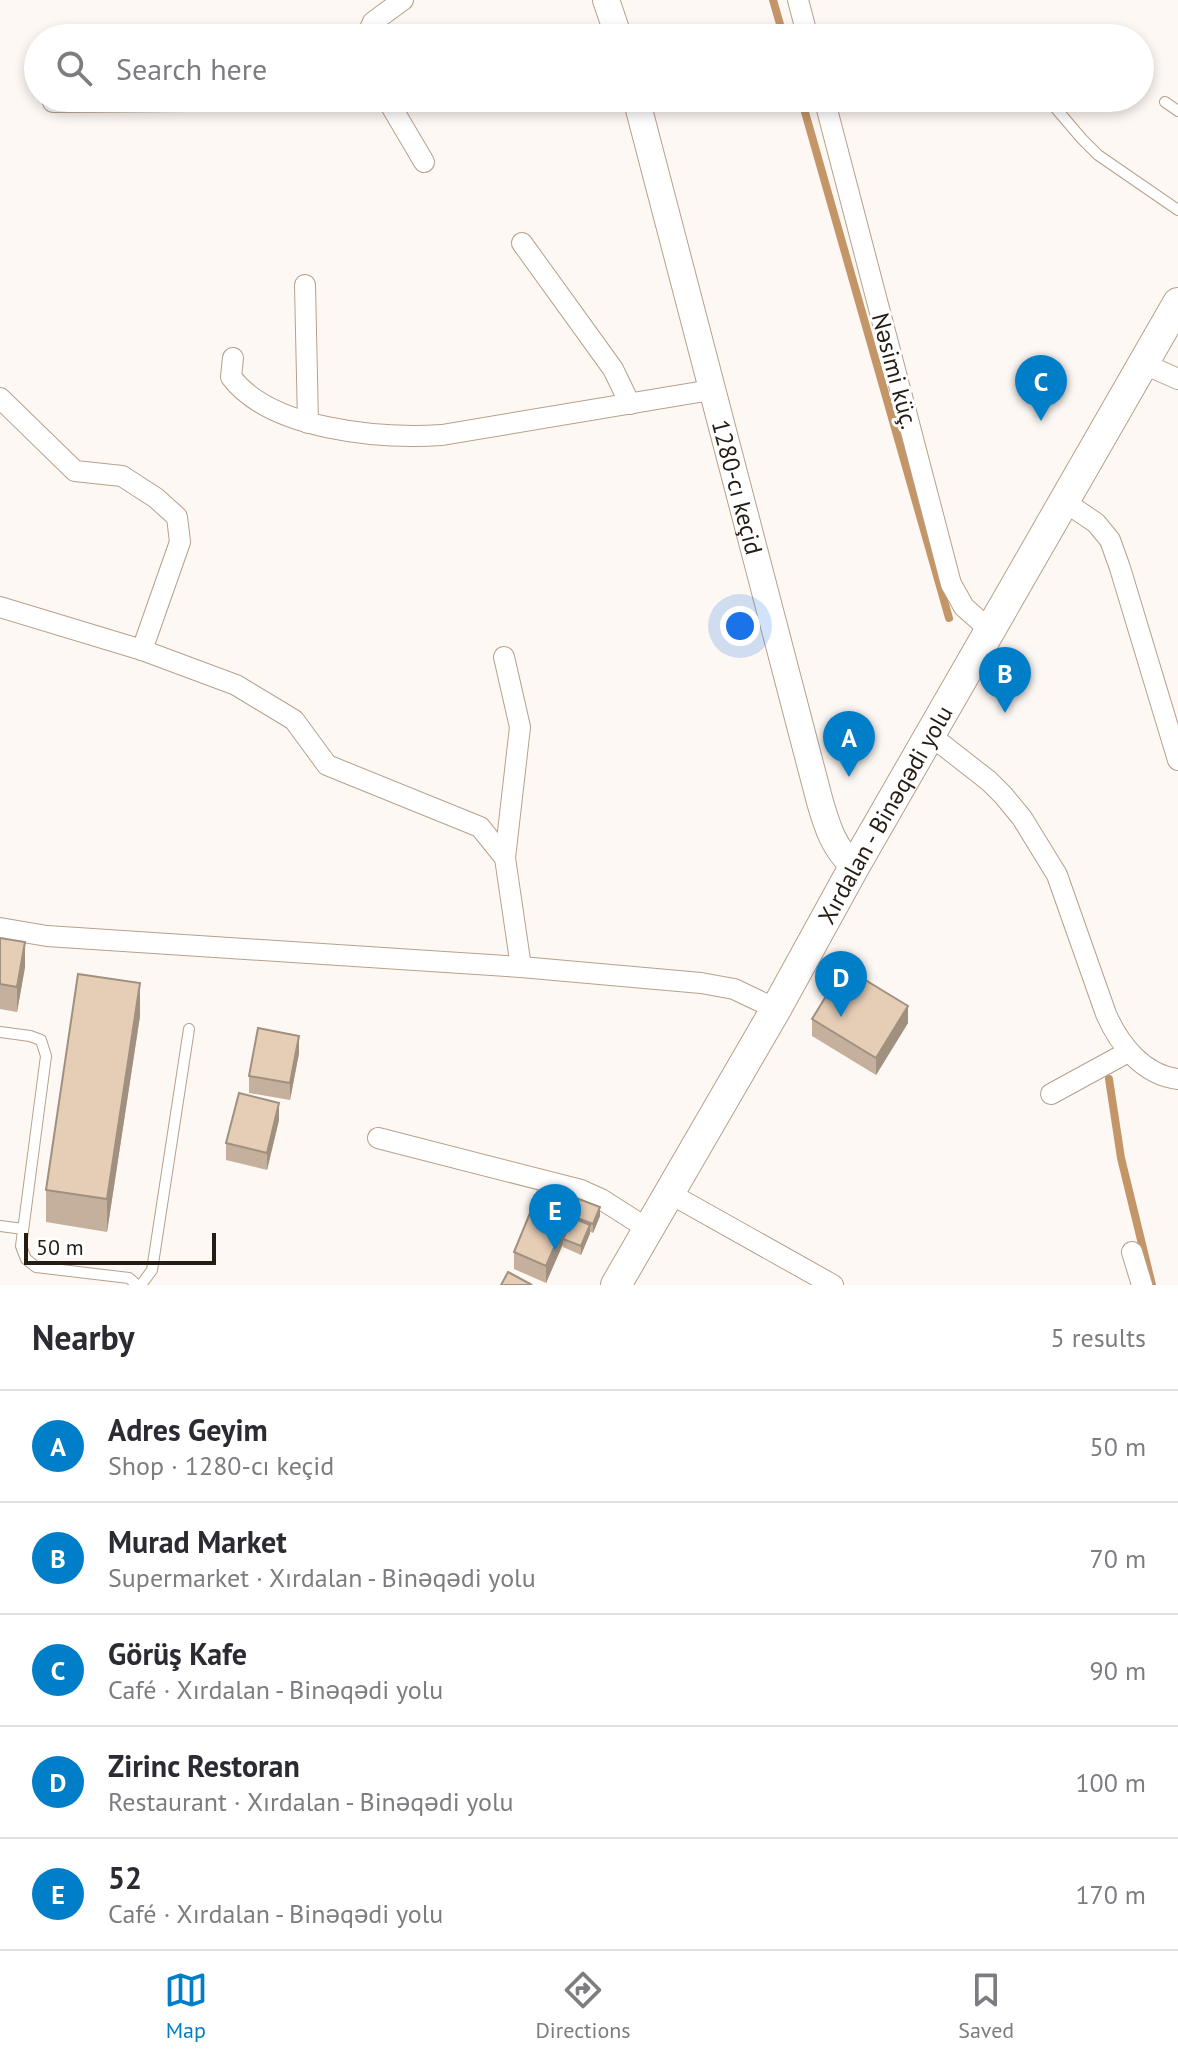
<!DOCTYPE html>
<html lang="en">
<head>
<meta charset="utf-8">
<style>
  :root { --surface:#fff; --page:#f2f2f3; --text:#2b2b33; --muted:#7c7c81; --line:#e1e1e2; --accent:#007ec7 }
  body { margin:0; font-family:"PT Sans",sans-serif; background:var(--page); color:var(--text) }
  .scale { position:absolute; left:24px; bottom:20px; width:192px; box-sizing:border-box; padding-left:8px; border:4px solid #251d14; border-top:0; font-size:22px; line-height:28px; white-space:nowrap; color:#251d14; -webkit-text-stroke:6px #fff; paint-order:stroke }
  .you { position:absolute; left:740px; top:626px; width:28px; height:28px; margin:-20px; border:6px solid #fff; border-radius:50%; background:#1a73e8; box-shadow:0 0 0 12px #1a73e833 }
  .badge { display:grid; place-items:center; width:52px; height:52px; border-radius:50%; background:var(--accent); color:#fff; font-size:26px; font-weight:700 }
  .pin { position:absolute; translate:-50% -66px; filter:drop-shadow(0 2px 4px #0008) }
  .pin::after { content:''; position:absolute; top:42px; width:28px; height:24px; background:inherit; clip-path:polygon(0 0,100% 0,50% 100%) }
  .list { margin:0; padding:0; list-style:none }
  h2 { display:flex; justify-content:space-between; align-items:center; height:104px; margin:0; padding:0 32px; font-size:34px }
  h2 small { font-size:26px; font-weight:400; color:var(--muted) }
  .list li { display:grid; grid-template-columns:52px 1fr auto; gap:24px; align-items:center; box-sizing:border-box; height:112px; padding:0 32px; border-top:2px solid var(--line) }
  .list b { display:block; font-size:30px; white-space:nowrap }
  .list p { margin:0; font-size:26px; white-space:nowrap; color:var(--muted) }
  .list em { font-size:26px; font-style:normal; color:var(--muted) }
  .icon { flex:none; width:44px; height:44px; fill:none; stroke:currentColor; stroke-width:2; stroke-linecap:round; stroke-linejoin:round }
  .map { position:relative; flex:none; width:1178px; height:1285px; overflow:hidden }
  .search { position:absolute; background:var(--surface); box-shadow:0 4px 12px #0003; left:24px; right:24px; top:24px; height:88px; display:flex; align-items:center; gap:20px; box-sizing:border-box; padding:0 28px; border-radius:44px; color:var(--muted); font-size:30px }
  .sheet { height:664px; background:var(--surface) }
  nav { display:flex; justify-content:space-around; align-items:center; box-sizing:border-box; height:112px; border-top:2px solid var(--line); background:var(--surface); font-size:22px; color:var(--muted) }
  nav a { display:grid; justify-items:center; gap:4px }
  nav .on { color:var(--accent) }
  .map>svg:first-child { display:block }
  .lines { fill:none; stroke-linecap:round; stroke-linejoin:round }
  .stream { stroke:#c49567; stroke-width:8 }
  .service-casing { stroke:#b7a08a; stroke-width:12 }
  .minor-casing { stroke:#b7a08a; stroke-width:22 }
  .tertiary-casing { stroke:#b7a08a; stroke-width:28 }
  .secondary-casing { stroke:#b7a08a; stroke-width:32 }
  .service { stroke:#fff; stroke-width:10 }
  .minor { stroke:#fff; stroke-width:20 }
  .tertiary { stroke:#fff; stroke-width:26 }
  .secondary { stroke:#fff; stroke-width:30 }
  .wall { fill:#c5b09d }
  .shaded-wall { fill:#a0907f }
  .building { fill:#e5cdb6; stroke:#a0907f; stroke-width:2 }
  .labels { text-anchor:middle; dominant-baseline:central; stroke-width:6; stroke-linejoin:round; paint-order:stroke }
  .street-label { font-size:24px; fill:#251d14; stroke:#fff }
</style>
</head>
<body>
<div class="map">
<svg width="1178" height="1285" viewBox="0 0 1178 1285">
  <rect width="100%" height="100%" fill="#fef8f4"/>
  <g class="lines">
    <g class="stream">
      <path d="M 773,0 L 784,38"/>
      <path d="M 801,98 L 949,618"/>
      <path d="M 1109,1079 L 1121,1158 L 1152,1285"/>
    </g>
    <g class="service-casing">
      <g id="service">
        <path d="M 1047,98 L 1082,139 L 1098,155 L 1178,210"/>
        <path d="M 1165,102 L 1178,111"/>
        <path d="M 0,1032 L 30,1036 L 41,1040 L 46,1056 L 21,1246 L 26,1259 L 36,1267 L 129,1278 L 137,1285"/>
        <path d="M 0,1226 L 23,1229"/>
        <path d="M 141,1285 L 152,1270 L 189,1029"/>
      </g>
    </g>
    <g class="minor-casing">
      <g id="minor">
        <path d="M 798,0 L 808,38"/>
        <path d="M 366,38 L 373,22 L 403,0"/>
        <path d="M 384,98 L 391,106 L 424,162"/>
        <path d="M 824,98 L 951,584 L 964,607 L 991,631"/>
        <path d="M 53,102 L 316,100 L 343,98"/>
        <path d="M 522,243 L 613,369 L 630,404"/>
        <path d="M 305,285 L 308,423"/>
        <path d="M 233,358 L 231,377 C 271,430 380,439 442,435 L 711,390"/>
        <path d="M 1144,364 L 1178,379"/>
        <path d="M 0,398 L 75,471 L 122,476 L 156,498 L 177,517 L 180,542 L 142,650"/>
        <path d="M 1065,502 L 1096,523 L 1110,540 L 1120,568 L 1178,760"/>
        <path d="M 0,607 L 142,650 L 236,685 L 294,720 L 327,765 L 480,827 L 505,858 L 521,967"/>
        <path d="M 504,657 L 520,727 L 505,858"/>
        <path d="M 930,735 L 989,781 L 1003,795 L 1022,818 L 1057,875 L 1106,1014 C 1119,1044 1143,1075 1178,1079"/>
        <path d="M 0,928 L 47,936 L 521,967 L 701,983 L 734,989 L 776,1009"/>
        <path d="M 1051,1094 L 1128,1052"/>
        <path d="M 378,1138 L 581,1190 L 601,1199 L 648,1229"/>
        <path d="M 669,1193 L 833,1285"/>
        <path d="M 1132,1252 L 1142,1285"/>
      </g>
    </g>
    <g class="tertiary-casing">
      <g id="tertiary">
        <path d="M 606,0 L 619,38"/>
        <path id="s1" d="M 636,98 L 820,802 C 828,829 833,846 854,867"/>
      </g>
    </g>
    <g class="secondary-casing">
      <g id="secondary">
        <path id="s2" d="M 616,1285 L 776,1009 L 854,867 L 1178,303"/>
      </g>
    </g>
    <use href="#service" class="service"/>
    <use href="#minor" class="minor"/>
    <use href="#tertiary" class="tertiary"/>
    <use href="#secondary" class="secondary"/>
  </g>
  <g class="wall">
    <path d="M 0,938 L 25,967 L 17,1012 L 0,1009 Z"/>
    <path d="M 140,1016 L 107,1232 L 46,1222 L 46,1190 Z"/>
    <path d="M 812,1019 L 908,1023 L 876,1075 L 812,1036 Z"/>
    <path d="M 299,1053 L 290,1100 L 249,1093 L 249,1076 Z"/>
    <path d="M 279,1120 L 267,1170 L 226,1160 L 226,1143 Z"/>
    <path d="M 564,1213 L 600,1216 L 593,1233 L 590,1232 L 581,1255 L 563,1247 L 563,1239 L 570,1224 L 564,1222 Z"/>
    <path d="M 563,1244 L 546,1283 L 514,1269 L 514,1252 Z"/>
  </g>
  <g class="shaded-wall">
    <path d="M 25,942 L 25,967 L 17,1012 L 17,987 Z"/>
    <path d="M 140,983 L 140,1016 L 107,1232 L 107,1199 Z"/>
    <path d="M 908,1006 L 908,1023 L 876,1075 L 876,1058 Z"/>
    <path d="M 299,1036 L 299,1053 L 290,1100 L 290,1083 Z"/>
    <path d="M 279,1103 L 279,1120 L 267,1170 L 267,1153 Z"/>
    <path d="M 600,1207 L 600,1216 L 593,1233 L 593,1224 Z"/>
    <path d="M 590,1225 L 590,1234 L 581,1255 L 581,1246 Z"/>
    <path d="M 563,1227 L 563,1244 L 546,1283 L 546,1266 Z"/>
  </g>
  <g class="building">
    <path d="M 0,938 L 25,942 L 17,987 L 0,984 Z"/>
    <path d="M 844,967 L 908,1006 L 876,1058 L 812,1019 Z"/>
    <path d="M 78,974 L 140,983 L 107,1199 L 46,1190 Z"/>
    <path d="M 258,1028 L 299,1036 L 290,1083 L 249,1076 Z"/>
    <path d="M 239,1093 L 279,1103 L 267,1153 L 226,1143 Z"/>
    <path d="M 571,1196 L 600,1207 L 593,1224 L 564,1213 Z"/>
    <path d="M 530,1213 L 563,1227 L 546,1266 L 514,1252 Z"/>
    <path d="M 573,1218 L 590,1225 L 581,1246 L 563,1239 Z"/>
    <path d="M 508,1272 L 532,1285 L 501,1285 Z"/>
  </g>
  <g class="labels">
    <g class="street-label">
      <text transform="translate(895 371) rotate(75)">Nəsimi küç.</text>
      <text stroke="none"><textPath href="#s1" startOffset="402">1280-cı keçid</textPath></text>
      <text stroke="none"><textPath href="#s2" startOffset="542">Xırdalan - Binəqədi yolu</textPath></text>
    </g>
  </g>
</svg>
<div class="scale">50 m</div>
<div class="you"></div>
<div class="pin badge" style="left:849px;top:777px">A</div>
<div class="pin badge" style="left:1005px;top:713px">B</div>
<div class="pin badge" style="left:1041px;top:421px">C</div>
<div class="pin badge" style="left:841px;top:1017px">D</div>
<div class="pin badge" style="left:555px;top:1250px">E</div>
<div class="search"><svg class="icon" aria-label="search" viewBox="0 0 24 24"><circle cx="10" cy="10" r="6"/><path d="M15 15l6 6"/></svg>Search here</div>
</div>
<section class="sheet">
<h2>Nearby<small>5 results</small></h2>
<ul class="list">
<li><span class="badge">A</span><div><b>Adres Geyim</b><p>Shop · 1280-cı keçid</p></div><em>50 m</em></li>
<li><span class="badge">B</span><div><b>Murad Market</b><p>Supermarket · Xırdalan - Binəqədi yolu</p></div><em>70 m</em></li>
<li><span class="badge">C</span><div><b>Görüş Kafe</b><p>Café · Xırdalan - Binəqədi yolu</p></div><em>90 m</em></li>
<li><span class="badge">D</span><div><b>Zirinc Restoran</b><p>Restaurant · Xırdalan - Binəqədi yolu</p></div><em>100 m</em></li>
<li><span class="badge">E</span><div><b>52</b><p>Café · Xırdalan - Binəqədi yolu</p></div><em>170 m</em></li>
</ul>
</section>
<nav>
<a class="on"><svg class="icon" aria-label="map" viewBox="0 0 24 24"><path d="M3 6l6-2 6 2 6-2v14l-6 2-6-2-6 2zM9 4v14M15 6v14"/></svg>Map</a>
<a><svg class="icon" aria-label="directions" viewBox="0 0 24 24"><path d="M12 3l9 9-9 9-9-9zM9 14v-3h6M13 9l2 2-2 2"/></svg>Directions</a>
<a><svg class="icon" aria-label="saved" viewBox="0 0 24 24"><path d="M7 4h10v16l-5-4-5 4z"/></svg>Saved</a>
</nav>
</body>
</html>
